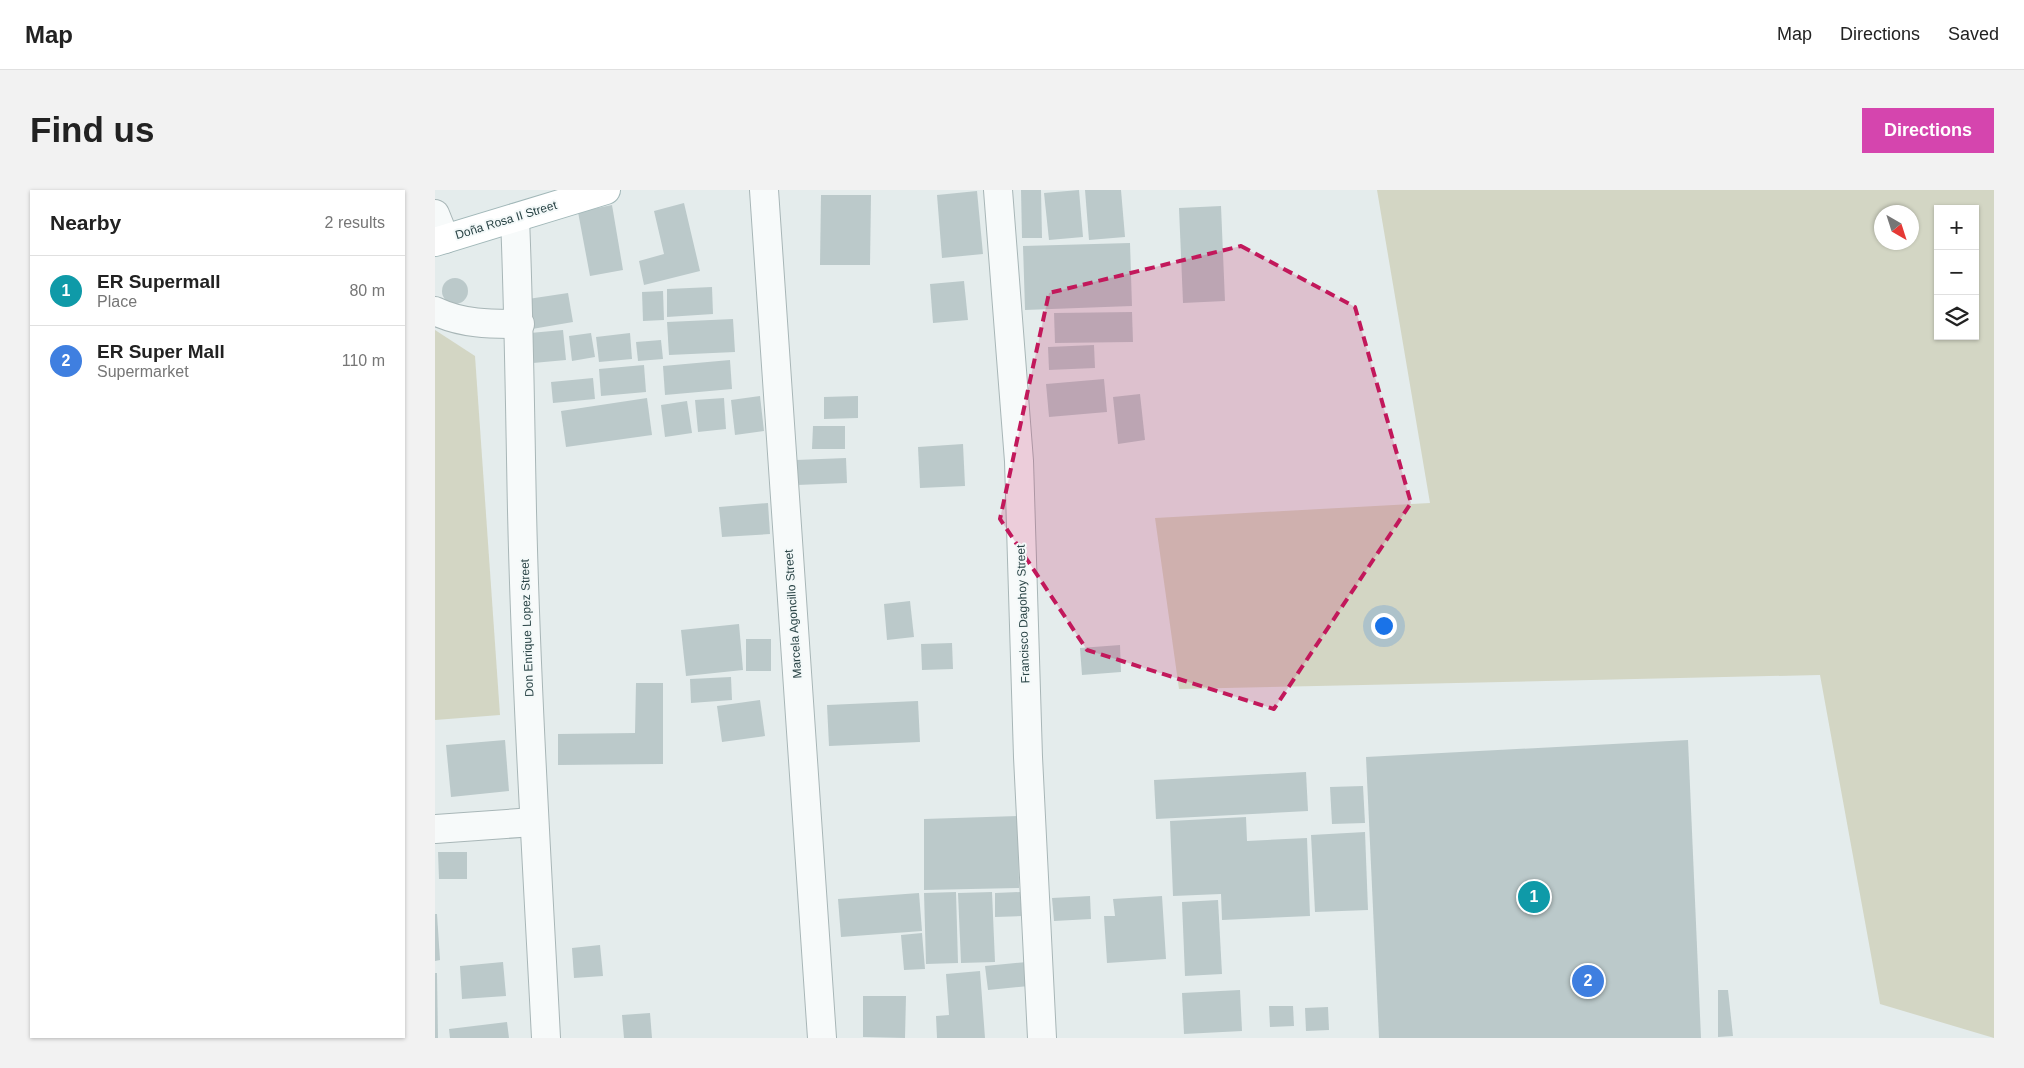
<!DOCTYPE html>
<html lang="en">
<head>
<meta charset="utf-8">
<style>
  :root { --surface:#fff; --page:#f2f2f2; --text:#222; --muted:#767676; --line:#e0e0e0; --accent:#d545ae }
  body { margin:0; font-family:Helvetica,sans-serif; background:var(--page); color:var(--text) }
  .controls { position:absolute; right:15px; top:15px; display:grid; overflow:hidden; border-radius:0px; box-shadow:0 1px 4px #0004 }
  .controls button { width:45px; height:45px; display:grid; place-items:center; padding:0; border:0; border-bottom:1px solid var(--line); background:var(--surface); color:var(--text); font:25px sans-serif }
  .compass { position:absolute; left:1439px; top:15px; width:45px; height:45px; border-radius:50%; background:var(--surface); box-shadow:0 1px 4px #0004; rotate:141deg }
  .you { position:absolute; left:948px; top:435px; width:18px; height:18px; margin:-12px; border:4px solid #fff; border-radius:50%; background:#1a73e8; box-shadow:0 0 0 8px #1a73e833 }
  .badge { display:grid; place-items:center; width:32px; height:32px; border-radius:50%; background:var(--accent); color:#fff; font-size:16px; font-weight:700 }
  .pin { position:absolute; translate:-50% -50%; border:2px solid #fff; box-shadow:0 1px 5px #0006 }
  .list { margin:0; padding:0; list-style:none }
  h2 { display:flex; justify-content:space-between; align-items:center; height:65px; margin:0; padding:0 20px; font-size:21px }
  h2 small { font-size:16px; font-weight:400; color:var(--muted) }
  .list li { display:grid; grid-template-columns:32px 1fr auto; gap:15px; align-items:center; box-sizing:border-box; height:70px; padding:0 20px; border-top:1px solid var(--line) }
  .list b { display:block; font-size:19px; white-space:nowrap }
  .list p { margin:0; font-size:16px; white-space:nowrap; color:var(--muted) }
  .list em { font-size:16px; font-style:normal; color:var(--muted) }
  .icon { flex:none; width:28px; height:28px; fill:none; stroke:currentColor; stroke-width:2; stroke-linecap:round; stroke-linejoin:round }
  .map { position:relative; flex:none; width:1559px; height:848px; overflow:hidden; border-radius:0px }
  header { display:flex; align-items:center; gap:30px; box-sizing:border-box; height:70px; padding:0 25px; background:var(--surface); border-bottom:1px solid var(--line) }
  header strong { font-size:24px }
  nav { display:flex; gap:28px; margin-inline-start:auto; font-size:18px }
  .intro { display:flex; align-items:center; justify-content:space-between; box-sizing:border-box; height:120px; padding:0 30px }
  h1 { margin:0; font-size:35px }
  .button { padding:12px 22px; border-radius:0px; background:var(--accent); color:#fff; font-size:18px; font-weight:700 }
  main { display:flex; gap:30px; padding:0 30px }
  aside { flex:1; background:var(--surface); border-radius:0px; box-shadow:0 1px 4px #0004 }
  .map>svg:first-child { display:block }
  .green { fill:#d3d6c4; fill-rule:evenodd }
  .building { fill:#bbc9ca }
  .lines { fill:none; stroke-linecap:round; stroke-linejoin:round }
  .minor-casing { stroke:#a8b6b7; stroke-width:30 }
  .major-casing { stroke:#a2b8b9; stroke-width:30 }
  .minor { stroke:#f7fafa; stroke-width:28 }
  .major { stroke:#fff; stroke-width:28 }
  .marked { fill:#c2185b; fill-opacity:0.2; stroke:#c2185b; stroke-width:4; stroke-dasharray:10 6; stroke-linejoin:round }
  .labels { text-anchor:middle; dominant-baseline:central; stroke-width:4; stroke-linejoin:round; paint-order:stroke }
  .street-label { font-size:12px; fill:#2a4446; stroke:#f4f9f9 }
</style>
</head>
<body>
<header>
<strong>Map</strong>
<nav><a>Map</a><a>Directions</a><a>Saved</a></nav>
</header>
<div class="intro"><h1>Find us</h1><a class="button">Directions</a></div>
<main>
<aside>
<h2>Nearby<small>2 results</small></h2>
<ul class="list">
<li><span class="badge" style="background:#0f9aa8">1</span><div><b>ER Supermall</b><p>Place</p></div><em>80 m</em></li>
<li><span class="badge" style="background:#3f7fe0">2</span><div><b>ER Super Mall</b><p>Supermarket</p></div><em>110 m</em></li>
</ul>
</aside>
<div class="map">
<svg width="1559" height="848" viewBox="0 0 1559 848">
  <rect width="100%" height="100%" fill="#e4ecec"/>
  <g class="green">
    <path d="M 942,0 L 1559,0 L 1559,848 L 1445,814 L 1385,485 L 744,499 L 720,328 L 995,313 ZM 1503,19 L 1540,19 L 1540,146 L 1503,146 ZM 1446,22 L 1476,22 L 1476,52 L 1446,52 Z"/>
    <path d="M 0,140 L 40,166 L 65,525 L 0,530 Z"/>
  </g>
  <g class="building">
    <path d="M 586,0 L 606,0 L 607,48 L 587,48 Z"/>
    <path d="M 644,0 L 648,47 L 614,50 L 609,3 Z"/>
    <path d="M 650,0 L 686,0 L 690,47 L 654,50 Z"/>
    <path d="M 542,1 L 548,64 L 507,68 L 502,5 Z"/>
    <path d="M 386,5 L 436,5 L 435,75 L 385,75 Z"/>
    <path d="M 249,13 L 265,81 L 209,95 L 204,71 L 229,64 L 219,21 Z"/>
    <path d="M 177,15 L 188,80 L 155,86 L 143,22 Z"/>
    <path d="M 786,16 L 790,111 L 748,113 L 744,18 Z"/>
    <path d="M 695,53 L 697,116 L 590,120 L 588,56 Z"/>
    <circle cx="20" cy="101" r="13"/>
    <path d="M 529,91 L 533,130 L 498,133 L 495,94 Z"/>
    <path d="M 277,97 L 278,124 L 232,127 L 232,99 Z"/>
    <path d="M 228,101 L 229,130 L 208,131 L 207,102 Z"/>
    <path d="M 133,103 L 138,132 L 97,139 L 93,109 Z"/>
    <path d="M 697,122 L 698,152 L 620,153 L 619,123 Z"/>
    <path d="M 298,129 L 300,162 L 234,165 L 232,132 Z"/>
    <path d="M 128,140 L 131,170 L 98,173 L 95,143 Z"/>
    <path d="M 156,143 L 160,167 L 137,171 L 134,146 Z"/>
    <path d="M 195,143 L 197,169 L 164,172 L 161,147 Z"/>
    <path d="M 226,150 L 228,169 L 203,171 L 201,152 Z"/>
    <path d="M 659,155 L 660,178 L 614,180 L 613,157 Z"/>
    <path d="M 295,170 L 297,199 L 230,205 L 228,176 Z"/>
    <path d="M 209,175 L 211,202 L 166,206 L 164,179 Z"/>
    <path d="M 158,188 L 160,209 L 118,213 L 116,192 Z"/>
    <path d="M 669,189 L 672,222 L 614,227 L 611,194 Z"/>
    <path d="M 705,204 L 710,250 L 683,254 L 678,207 Z"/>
    <path d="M 325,206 L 329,241 L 300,245 L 296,210 Z"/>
    <path d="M 423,206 L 423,228 L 389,229 L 389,207 Z"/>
    <path d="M 212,208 L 217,245 L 131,257 L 126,221 Z"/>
    <path d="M 289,208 L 291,239 L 263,242 L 260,210 Z"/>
    <path d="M 252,211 L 257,243 L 230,247 L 226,215 Z"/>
    <path d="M 378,236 L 410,236 L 410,259 L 377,259 Z"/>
    <path d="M 528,254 L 530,296 L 485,298 L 483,257 Z"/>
    <path d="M 411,268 L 412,293 L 362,295 L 361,270 Z"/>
    <path d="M 333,313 L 335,344 L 287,347 L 284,317 Z"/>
    <path d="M 475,411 L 479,447 L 452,450 L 449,414 Z"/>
    <path d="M 304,434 L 308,480 L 251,486 L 246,440 Z"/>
    <rect x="311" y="449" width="25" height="32"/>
    <path d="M 517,453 L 518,479 L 487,480 L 486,454 Z"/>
    <path d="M 685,455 L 686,482 L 647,485 L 645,458 Z"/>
    <path d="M 296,487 L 297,510 L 256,513 L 255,489 Z"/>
    <path d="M 201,493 L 228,493 L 228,574 L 123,575 L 123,544 L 200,543 Z"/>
    <path d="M 325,510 L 330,546 L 287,552 L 282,516 Z"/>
    <path d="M 483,511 L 485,552 L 394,556 L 392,515 Z"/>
    <path d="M 70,550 L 74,601 L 16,607 L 11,555 Z"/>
    <path d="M 1253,550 L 1266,848 L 944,848 L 931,567 Z"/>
    <path d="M 871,582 L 873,621 L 721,629 L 719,590 Z"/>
    <path d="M 928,596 L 930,633 L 897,634 L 895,597 Z"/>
    <path d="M 583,626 L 584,698 L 489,700 L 489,629 Z"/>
    <path d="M 811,627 L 812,651 L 872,648 L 875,726 L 787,730 L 786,704 L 738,706 L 735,631 Z"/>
    <path d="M 930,642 L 933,720 L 880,722 L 876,645 Z"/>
    <path d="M 3,662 L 32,662 L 32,689 L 4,689 Z"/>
    <path d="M 521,702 L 523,773 L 491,774 L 489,703 Z"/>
    <path d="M 557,702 L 560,772 L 526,773 L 523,703 Z"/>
    <path d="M 585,702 L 587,726 L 560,727 L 560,703 Z"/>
    <path d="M 484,703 L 487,741 L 406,747 L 403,709 Z"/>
    <path d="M 655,706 L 656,729 L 619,731 L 617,708 Z"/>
    <path d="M 727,706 L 731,769 L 672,773 L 669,726 L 680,726 L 678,709 Z"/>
    <path d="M 783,710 L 787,784 L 750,786 L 747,712 Z"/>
    <path d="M 0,724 L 2,724 L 5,770 L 0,771 Z"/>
    <path d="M 487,743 L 490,779 L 469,780 L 466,745 Z"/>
    <path d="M 165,755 L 168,786 L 139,788 L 137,758 Z"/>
    <path d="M 68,772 L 71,806 L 27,809 L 25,776 Z"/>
    <path d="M 592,772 L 594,796 L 553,800 L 550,776 Z"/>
    <path d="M 545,781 L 550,848 L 502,848 L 501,826 L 514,825 L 511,784 Z"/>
    <path d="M 0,783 L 2,783 L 3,848 L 0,848 Z"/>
    <path d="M 805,800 L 807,841 L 749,844 L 747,803 Z"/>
    <path d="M 1283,800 L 1293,800 L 1298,846 L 1283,847 Z"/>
    <path d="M 428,806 L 471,806 L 470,848 L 428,847 Z"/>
    <path d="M 834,816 L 858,816 L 859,836 L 835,837 Z"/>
    <path d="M 893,817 L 894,840 L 871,841 L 870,818 Z"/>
    <path d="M 215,823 L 217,848 L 189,848 L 187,825 Z"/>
    <path d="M 72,832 L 74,848 L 15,848 L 14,839 Z"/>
  </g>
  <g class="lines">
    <g class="minor-casing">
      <g id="minor">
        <path d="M 329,0 L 387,848"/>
        <path d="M 563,0 L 584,271 L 593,567 L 607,848"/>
        <path d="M 0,24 L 10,49"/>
        <path d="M 80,28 C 84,126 85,223 87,321 C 91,496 102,672 111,848"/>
        <path d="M 0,121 C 27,134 55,134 85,134"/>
        <path d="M 0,639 L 99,632"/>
      </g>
    </g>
    <g class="major-casing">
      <path id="major" d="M 0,52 L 171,0"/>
    </g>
    <use href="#minor" class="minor"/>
    <use href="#major" class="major"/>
  </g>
  <path class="marked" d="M 806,56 L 920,117 L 976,313 L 839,519 L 652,460 L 565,329 L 614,103 Z"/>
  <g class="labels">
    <g class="street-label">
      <text transform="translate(71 30) rotate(-17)">Doña Rosa II Street</text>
      <text transform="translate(358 424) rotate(-94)">Marcela Agoncillo Street</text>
      <text transform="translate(588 424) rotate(-92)">Francisco Dagohoy Street</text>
      <text transform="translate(92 438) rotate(-92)">Don Enrique Lopez Street</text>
    </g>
  </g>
</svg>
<div class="controls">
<button>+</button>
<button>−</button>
<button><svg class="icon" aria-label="layers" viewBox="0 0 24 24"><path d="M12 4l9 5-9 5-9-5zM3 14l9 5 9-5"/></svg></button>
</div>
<svg class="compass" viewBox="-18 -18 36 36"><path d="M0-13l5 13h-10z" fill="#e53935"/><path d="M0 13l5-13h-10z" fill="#767676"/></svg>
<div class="you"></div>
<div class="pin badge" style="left:1099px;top:707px;background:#0f9aa8">1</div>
<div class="pin badge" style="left:1153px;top:791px;background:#3f7fe0">2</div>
</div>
</main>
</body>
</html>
